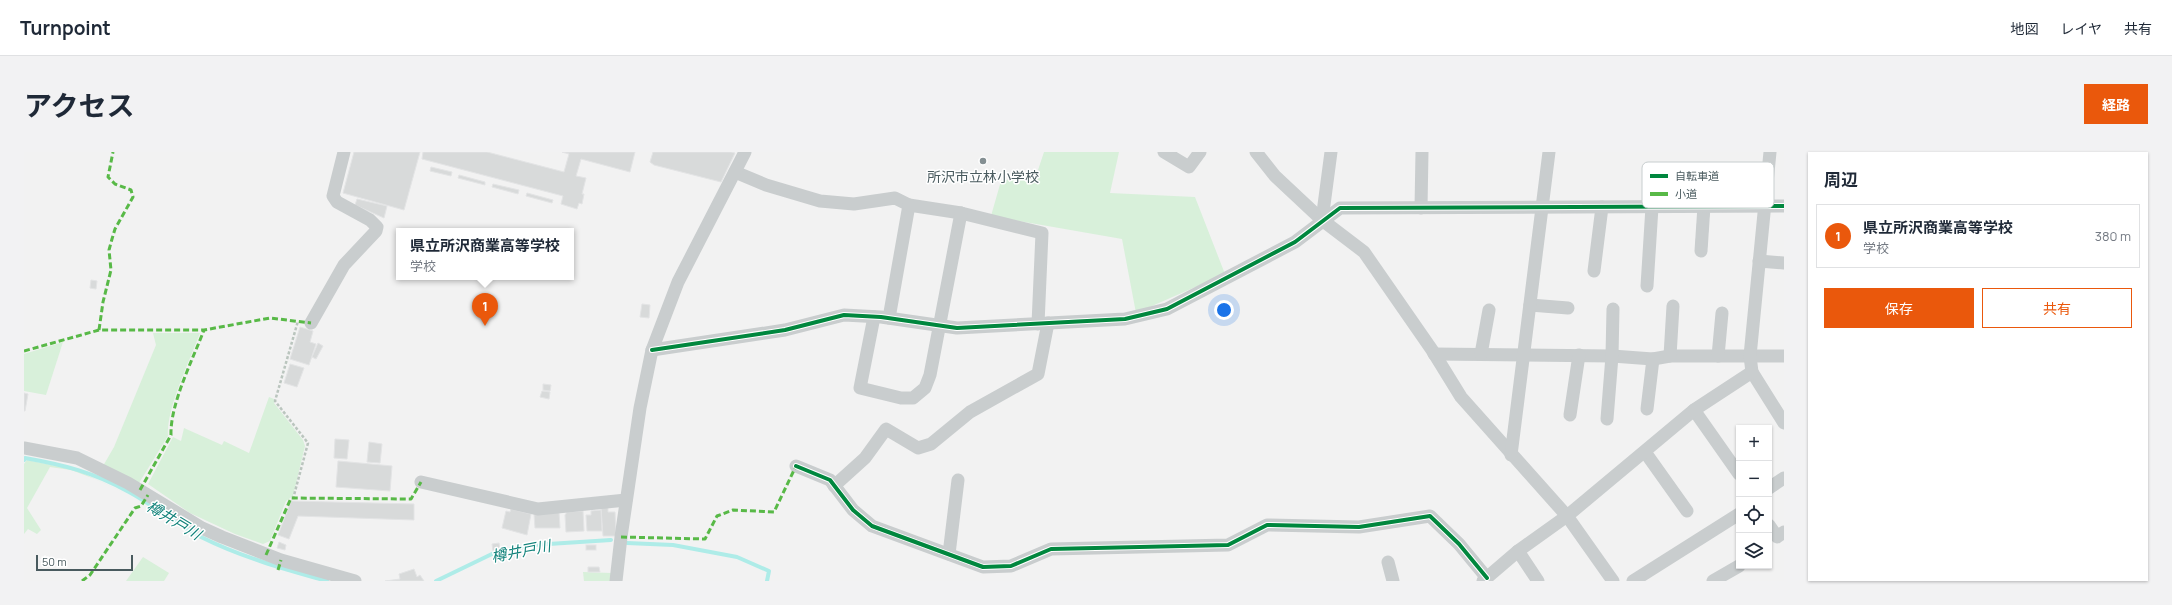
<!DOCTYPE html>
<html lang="ja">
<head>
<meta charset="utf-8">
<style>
  :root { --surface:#fff; --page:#f2f2f3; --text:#1f2937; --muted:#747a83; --line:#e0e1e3; --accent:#ea580c }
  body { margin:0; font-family:Manrope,"Noto Sans JP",sans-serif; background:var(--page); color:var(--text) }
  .controls { position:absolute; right:12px; bottom:12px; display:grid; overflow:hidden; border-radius:0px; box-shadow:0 1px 3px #0004 }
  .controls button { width:36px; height:36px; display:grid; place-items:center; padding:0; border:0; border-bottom:1px solid var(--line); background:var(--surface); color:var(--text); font:20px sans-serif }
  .scale { position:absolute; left:12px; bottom:10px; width:97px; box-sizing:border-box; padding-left:4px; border:2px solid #495a5e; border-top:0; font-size:11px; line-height:14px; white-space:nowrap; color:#495a5e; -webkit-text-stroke:3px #fff; paint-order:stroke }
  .you { position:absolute; left:1200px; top:158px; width:14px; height:14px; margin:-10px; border:3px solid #fff; border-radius:50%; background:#1a73e8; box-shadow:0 0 0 6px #1a73e833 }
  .badge { display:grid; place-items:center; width:26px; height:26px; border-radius:50%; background:var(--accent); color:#fff; font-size:13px; font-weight:700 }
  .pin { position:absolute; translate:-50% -33px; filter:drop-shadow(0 1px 2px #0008) }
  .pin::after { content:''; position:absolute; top:21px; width:14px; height:12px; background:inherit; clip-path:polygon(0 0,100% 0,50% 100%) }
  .popup { position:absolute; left:372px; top:76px; width:178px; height:52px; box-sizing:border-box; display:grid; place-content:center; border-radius:0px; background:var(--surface); filter:drop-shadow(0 1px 3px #0005); font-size:13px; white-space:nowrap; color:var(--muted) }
  .popup b { font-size:15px; color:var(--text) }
  .popup::after { content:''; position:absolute; left:50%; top:100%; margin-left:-8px; border:8px solid transparent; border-top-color:var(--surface) }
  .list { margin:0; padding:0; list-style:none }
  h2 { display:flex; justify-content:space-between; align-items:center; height:52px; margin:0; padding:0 16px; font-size:17px }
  h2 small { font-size:13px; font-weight:400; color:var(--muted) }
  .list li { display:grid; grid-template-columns:26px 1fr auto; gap:12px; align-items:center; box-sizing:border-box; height:64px; margin:0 8px 8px; padding:0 8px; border:1px solid var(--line); border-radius:0px }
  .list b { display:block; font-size:15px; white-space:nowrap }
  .list p { margin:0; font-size:13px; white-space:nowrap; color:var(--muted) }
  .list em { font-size:13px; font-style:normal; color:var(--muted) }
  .actions { display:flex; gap:8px; padding:12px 16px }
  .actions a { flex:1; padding:9px 0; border:1px solid var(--accent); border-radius:0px; text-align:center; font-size:14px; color:var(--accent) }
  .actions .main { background:var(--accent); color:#fff }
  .icon { flex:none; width:22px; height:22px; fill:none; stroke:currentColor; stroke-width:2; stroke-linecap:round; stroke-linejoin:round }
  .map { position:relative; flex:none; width:1760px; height:429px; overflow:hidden; border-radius:0px }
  header { display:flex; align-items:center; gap:24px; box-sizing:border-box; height:56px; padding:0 20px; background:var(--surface); border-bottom:1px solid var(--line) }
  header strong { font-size:19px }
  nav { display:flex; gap:22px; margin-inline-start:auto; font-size:14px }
  .intro { display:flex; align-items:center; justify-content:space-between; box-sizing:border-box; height:96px; padding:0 24px }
  h1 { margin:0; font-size:28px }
  .button { padding:10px 18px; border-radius:0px; background:var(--accent); color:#fff; font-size:14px; font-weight:700 }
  main { display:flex; gap:24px; padding:0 24px }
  aside { flex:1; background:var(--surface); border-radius:0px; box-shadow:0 1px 3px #0004 }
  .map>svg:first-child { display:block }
  .green { fill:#d8f0da }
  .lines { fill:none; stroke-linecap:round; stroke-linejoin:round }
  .stream { stroke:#aeece8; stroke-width:4 }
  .building { fill:#d8dada; stroke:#e3e4e5 }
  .path { stroke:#bac5be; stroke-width:2.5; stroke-dasharray:3 2; stroke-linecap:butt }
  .minor { stroke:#c9cdce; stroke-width:13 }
  .quiet { stroke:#58b947; stroke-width:3; stroke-dasharray:6 3; stroke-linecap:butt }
  .cycleway-casing { stroke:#fff; stroke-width:6 }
  .cycleway { stroke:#00873e; stroke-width:4 }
  .poi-dot { fill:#848f92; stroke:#fff; stroke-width:1.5 }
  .labels { text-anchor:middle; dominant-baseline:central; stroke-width:3; stroke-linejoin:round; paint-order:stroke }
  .poi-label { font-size:14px; fill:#495a5e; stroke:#fff }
  .water-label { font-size:15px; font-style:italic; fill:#12837b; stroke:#fff }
  .key { fill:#fff; stroke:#c8cecf; stroke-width:1 }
  .key-label { font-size:11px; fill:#495a5e }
</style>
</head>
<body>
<header>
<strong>Turnpoint</strong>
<nav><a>地図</a><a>レイヤ</a><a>共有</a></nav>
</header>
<div class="intro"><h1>アクセス</h1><a class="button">経路</a></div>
<main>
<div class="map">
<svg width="1760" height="429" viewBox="0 0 1760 429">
  <rect width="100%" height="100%" fill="#f2f2f2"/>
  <g class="green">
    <path d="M 1020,0 L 1095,0 L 1086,41 L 1171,45 L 1201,122 L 1112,161 L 1098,87 L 967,64 L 977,29 L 1013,21 Z"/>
    <path d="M 129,181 L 176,181 C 166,208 142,257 144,284 L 115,331 L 79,314 L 90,295 L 132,193 Z"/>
    <path d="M 39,190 L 22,243 L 0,239 L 0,202 Z"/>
    <path d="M 245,245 L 250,247 L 250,251 L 279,288 L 281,294 L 269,344 L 262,349 L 246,389 L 239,392 L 211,382 L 166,361 L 124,332 L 149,285 L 157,289 L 160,276 L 198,293 L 200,289 L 225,301 Z"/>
    <path d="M 3,308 L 52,318 L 112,346 L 71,327 L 47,318 L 26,315 L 3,356 L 17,378 L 13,382 L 4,377 L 0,382 L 0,312 Z"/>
    <path d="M 119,405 L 145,421 L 140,429 L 102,429 Z"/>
    <path d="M 559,420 L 588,421 L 587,429 L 560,429 Z"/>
  </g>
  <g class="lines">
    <g class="stream">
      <path d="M 0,308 L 1,306 C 40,313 69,320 105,340 C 129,353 152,372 177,385 C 217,405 260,417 303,429"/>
      <path d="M 603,391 L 649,393 L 713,405 L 745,419 L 743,429"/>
      <path d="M 412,429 L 470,401 L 509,393 L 587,388"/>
    </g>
  </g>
  <g class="building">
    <path d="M 330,0 L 396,0 L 380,58 L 319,41 Z"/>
    <path d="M 399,0 L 463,0 L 540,20 L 545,2 L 538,0 L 611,0 L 606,20 L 557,7 L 552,24 L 562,26 L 558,42 L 560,42 L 558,52 L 555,51 L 553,57 L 537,52 L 539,44 L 398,7 Z"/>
    <path d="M 629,0 L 707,0 L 711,1 L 697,30 L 630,13 L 626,10 Z"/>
    <path d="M 407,15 L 428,20 L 427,24 L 406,19 Z"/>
    <path d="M 435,23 L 461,30 L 461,33 L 434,26 Z"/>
    <path d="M 469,32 L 495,38 L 494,42 L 468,35 Z"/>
    <path d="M 503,41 L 529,48 L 528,51 L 502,44 Z"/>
    <path d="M 333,47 L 363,54 L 360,66 L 331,53 Z"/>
    <path d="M 67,128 L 73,129 L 72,137 L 66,136 Z"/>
    <path d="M 618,152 L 626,153 L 625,166 L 616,165 Z"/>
    <path d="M 276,175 L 289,179 L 286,190 L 292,192 L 285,213 L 266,207 Z"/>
    <path d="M 294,191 L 299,194 L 292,207 L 288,205 Z"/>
    <path d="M 266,212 L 280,216 L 273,235 L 260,231 Z"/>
    <path d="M 519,232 L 527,233 L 526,239 L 519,238 Z"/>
    <path d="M 518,239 L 526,240 L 525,247 L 516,245 Z"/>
    <path d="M 0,241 L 4,242 L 1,259 L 0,259 Z"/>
    <path d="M 311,287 L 325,288 L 323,307 L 310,306 Z"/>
    <path d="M 345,290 L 358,292 L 356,311 L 343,310 Z"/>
    <path d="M 314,309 L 368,314 L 366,339 L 312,335 Z"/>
    <path d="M 267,349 L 390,352 L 390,368 L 274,364 L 265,387 L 254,383 Z"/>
    <path d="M 584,355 L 584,360 L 591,360 L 592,384 L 579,384 L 577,356 Z"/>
    <path d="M 487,357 L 507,362 L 503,383 L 478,376 L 482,359 L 486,360 Z"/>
    <path d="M 577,358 L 578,379 L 563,379 L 562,363 L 567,363 L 567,359 Z"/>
    <path d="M 559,359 L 560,379 L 542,380 L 541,363 L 543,360 Z"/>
    <path d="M 535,360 L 536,376 L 511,376 L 510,362 Z"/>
    <path d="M 255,390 L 262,393 L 261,398 L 253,396 Z"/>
    <path d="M 475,391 L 476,397 L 469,399 L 468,392 Z"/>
    <rect x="562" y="393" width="10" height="5"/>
    <path d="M 564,415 L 575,415 L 576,420 L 564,420 Z"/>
    <path d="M 390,417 L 393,425 L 396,423 L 400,429 L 361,429 L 376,427 L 375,422 Z"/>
  </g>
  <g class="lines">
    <path class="path" d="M 269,347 L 284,291 L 251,249 L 274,169"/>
    <g class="minor">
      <path d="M 1140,0 L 1165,15 L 1176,0"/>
      <path d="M 1232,0 L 1251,24 L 1298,68 L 1340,100 L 1408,198 L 1437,245 L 1543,364 L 1589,429"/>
      <path d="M 711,20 L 742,33 L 796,49 L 830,52 L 871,46 L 885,53 L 865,166"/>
      <path d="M 885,53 L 937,61 L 1018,81 L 1014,172"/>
      <path d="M 1397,56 L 1398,0"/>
      <path d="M 1298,68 L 1307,0"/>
      <path d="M 1677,99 L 1680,54"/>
      <path d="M 1735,109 L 1760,111"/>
      <path d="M 1570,119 L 1578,55"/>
      <path d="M 1623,134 L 1628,55"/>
      <path d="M 1506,153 L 1544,156"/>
      <path d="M 850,165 L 836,236 L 877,246 L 889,246 L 901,236 L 906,223 L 937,61"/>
      <path d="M 287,171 L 320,113 L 352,79 L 353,75 L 346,68 L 313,50 L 309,44 L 320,0"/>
      <path d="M 628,198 L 761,178 L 820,163 L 857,165 L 933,176 L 1101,167 L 1143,157 L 1271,90 L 1316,56 L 1760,54"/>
      <path d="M 1410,202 L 1588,204 L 1629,207 L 1646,204 L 1760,204"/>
      <path d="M 1457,202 L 1465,158"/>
      <path d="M 1646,204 L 1649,154"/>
      <path d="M 1694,204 L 1698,161"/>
      <path d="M 1728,220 L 1760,271"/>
      <path d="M 1623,257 L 1629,207"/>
      <path d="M 1670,258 L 1715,322"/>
      <path d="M 1546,263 L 1555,203"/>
      <path d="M 1583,267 L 1588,204 L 1589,157"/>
      <path d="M 0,296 L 53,306 L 104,331 L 178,376 L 198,385 L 257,408 L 331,429"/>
      <path d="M 1621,300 L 1663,359"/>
      <path d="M 1487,303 L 1525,0"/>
      <path d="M 772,314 L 806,328 L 829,358 L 848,374 L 959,415 L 987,414 L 1027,397 L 1204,393 L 1243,373 L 1335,375 L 1406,364 L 1435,392 L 1463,426"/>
      <path d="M 397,330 L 514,357 L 602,348"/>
      <path d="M 810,334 L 841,306 L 862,277 L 894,296 L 907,292 L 946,260 L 1014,222 L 1024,171"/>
      <path d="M 1745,336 L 1760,326"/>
      <path d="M 1745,373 L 1753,385 L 1760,380"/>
      <path d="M 1494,399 L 1514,429"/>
      <path d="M 925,402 L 934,328"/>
      <path d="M 1364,410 L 1369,429"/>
      <path d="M 592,429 L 597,385 L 616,256 L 628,198 L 654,130 L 721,0"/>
      <path d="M 1459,429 L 1494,399 L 1543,364 L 1670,258 L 1728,220 L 1726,204 L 1746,0"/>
      <path d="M 1609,429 L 1715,362"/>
      <path d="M 1689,429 L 1715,414"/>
    </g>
    <g class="quiet">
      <path d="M 75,178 L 79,150 L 87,118 L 85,98 L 88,87 L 91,77 L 109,45 L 107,38 L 91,32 L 84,25 L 89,0"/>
      <path d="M 0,199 L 75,178 L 180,178 L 246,166 L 287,171"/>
      <path d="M 116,338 L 147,283 C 146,252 169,207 180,178"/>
      <path d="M 597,385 L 681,387 L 693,364 L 709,358 L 750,360 L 772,314"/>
      <path d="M 242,403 L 267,346 L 387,347 L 397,330"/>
      <path d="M 254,418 L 257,408"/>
      <path d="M 58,429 L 66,423 L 111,356 L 117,354 L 124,343"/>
    </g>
    <g class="cycleway-casing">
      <g id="cycleway">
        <path d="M 628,198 L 761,178 L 820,163 L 857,165 L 933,176 L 1101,167 L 1143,157 L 1271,90 L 1316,56 L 1760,54"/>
        <path d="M 772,314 L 806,328 L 829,358 L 848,374 L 959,415 L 987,414 L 1027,397 L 1204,393 L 1243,373 L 1335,375 L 1406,364 L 1435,392 L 1463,426"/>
      </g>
    </g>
    <use href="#cycleway" class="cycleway"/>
  </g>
  <circle class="poi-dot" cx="959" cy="9" r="4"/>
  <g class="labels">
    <g class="poi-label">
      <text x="959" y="24">所沢市立林小学校</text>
    </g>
    <g class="water-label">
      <text transform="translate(150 368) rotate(31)">樽井戸川</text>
      <text transform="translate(497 399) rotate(-11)">樽井戸川</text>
    </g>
  </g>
  <rect x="1618" y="10" width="132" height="46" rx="6" class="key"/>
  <rect x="1626" y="22" width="18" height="4" fill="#00873e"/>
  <rect x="1626" y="40" width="18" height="4" fill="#58b947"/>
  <g class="key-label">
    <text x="1651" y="28">自転車道</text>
    <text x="1651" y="46">小道</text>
  </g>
</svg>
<div class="controls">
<button>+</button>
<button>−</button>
<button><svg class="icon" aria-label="locate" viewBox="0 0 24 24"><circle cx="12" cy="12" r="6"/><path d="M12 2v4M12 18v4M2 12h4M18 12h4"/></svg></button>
<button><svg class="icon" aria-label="layers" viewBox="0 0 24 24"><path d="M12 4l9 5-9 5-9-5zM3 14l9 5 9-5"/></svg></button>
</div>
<div class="scale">50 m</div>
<div class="you"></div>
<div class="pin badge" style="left:461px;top:174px">1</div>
<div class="popup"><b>県立所沢商業高等学校</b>学校</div>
</div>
<aside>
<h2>周辺<small></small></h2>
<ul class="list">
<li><span class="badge">1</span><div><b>県立所沢商業高等学校</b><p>学校</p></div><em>380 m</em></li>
</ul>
<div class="actions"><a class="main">保存</a><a>共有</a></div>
</aside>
</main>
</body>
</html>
